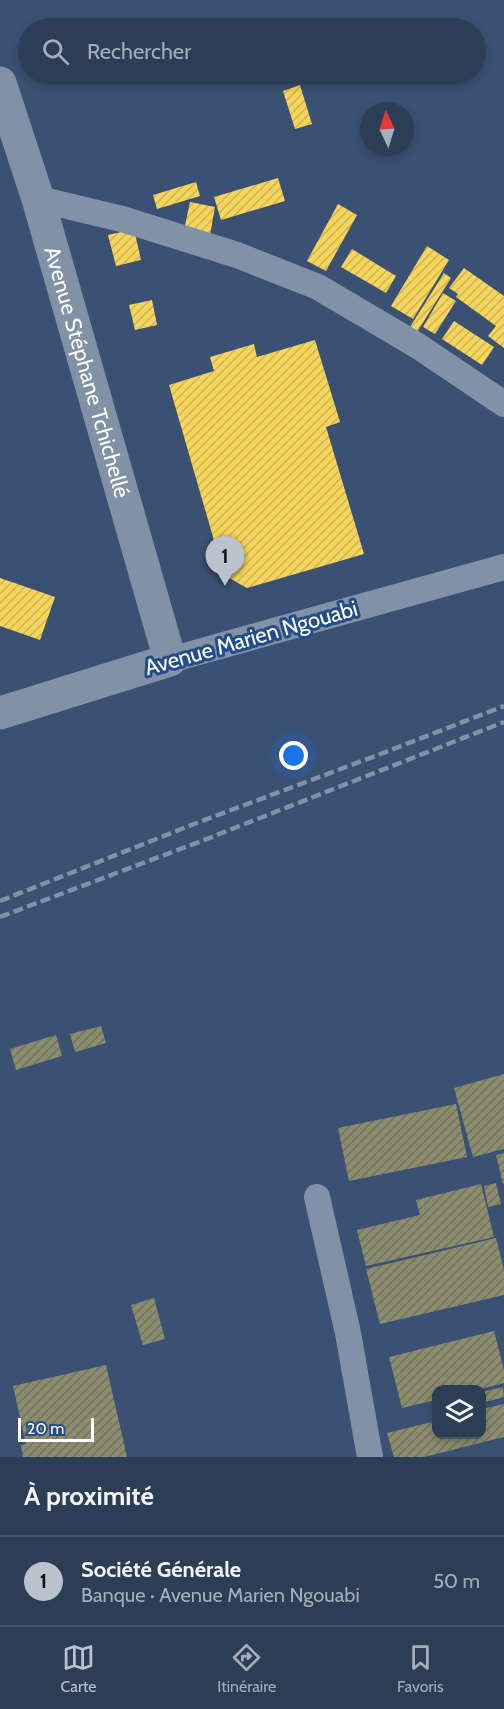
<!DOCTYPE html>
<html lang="fr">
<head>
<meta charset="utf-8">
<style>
  :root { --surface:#2c3d56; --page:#384860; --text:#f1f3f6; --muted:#a6aeb9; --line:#48566c; --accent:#bac2ce }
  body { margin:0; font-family:Cabin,sans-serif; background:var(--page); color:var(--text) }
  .controls { position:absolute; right:18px; bottom:18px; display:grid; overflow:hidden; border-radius:12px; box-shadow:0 3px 9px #0003 }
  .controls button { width:54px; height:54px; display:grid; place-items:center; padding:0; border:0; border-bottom:2px solid var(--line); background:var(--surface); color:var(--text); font:30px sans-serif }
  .compass { position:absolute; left:360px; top:102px; width:54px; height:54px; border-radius:50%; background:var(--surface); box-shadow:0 3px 9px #0003; rotate:356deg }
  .scale { position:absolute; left:18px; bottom:15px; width:76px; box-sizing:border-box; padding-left:6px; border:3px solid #fff; border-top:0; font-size:16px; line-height:21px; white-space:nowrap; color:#fff; -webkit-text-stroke:4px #234c8a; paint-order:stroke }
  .you { position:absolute; left:294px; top:756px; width:21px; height:21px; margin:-15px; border:4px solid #fff; border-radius:50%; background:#1a73e8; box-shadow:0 0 0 9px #1a73e833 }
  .badge { display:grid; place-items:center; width:39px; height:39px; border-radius:50%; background:var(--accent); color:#111; font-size:20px; font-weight:700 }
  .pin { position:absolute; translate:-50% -50px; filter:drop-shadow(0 2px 3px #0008) }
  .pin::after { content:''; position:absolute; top:32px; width:21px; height:18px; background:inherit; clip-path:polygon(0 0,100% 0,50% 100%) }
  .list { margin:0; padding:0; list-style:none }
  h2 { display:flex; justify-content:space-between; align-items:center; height:78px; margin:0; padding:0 24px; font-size:26px }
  h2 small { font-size:20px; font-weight:400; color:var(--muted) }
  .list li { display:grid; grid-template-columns:39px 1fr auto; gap:18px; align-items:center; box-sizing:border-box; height:90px; padding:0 24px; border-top:2px solid var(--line) }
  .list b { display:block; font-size:22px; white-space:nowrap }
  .list p { margin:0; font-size:20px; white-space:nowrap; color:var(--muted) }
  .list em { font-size:20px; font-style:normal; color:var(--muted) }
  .icon { flex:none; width:33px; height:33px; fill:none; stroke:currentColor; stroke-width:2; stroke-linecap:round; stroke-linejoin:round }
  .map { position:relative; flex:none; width:504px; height:1457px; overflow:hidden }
  .search { position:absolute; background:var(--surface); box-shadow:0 3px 9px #0003; left:18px; right:18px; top:18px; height:66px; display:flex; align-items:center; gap:15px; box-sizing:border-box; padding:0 21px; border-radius:33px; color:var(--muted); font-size:22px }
  .sheet { height:168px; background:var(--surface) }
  nav { display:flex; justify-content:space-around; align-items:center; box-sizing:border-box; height:84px; border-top:2px solid var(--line); background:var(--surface); font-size:16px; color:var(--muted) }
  nav a { display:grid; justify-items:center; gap:3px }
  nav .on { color:var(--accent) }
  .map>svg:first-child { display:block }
  .homes { fill:url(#homes-hatch) }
  .industry { fill:url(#industry-hatch) }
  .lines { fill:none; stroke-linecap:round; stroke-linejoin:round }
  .minor { stroke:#8191a7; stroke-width:26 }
  .highway { stroke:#8191a6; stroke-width:33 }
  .rail { stroke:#8191a6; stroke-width:4.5; stroke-dasharray:10 4.5; stroke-linecap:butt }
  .labels { text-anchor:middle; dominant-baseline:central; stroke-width:6; stroke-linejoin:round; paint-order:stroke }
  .street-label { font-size:22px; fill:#fff; stroke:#234c8a }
</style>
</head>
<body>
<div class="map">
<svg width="504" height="1457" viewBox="0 0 504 1457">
  <defs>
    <pattern id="homes-hatch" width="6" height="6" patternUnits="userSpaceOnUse" patternTransform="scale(1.5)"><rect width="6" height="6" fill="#f6d55c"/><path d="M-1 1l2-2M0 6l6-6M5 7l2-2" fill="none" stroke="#ccb358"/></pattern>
    <pattern id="industry-hatch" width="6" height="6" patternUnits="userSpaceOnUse" patternTransform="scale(1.5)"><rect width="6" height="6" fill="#8c8c6e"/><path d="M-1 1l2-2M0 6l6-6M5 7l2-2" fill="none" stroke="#727260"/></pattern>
  </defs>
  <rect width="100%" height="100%" fill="#3a5173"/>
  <g class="homes">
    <path d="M 300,85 L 312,124 L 295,129 L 283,91 Z"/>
    <path d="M 278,178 L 285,201 L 221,220 L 214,197 Z"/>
    <path d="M 196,182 L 200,196 L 157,209 L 153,195 Z"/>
    <path d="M 190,202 L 215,207 L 210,235 L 184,230 Z"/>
    <path d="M 338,204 L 357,215 L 326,271 L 307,261 Z"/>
    <path d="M 134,229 L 141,260 L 116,266 L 108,235 Z"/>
    <path d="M 427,246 L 449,260 L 413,319 L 391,306 Z"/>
    <path d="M 352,249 L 396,276 L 386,293 L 341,267 Z"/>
    <path d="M 464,268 L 504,296 L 504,348 L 488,336 L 496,326 L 456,297 L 458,294 L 449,288 Z"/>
    <path d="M 444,273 L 451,278 L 417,332 L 410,327 Z"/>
    <path d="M 443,293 L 456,301 L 435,334 L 423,327 Z"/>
    <path d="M 152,300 L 157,325 L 135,330 L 129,305 Z"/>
    <path d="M 454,321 L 494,347 L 482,365 L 442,339 Z"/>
    <path d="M 315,340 L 340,422 L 326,427 L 364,554 L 247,588 L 224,575 L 169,385 L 214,371 L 210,357 L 254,344 L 257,357 Z"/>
    <path d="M 0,578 L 55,597 L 40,640 L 0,626 Z"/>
  </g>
  <g class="industry">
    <path d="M 101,1026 L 106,1043 L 75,1052 L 70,1034 Z"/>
    <path d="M 56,1035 L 62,1056 L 16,1070 L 10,1049 Z"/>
    <path d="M 504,1074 L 504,1149 L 473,1157 L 454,1088 Z"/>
    <path d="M 456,1104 L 467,1157 L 349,1181 L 338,1128 Z"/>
    <path d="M 504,1153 L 504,1183 L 503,1184 L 496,1155 Z"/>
    <path d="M 496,1183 L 501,1204 L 488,1207 L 484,1186 Z"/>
    <path d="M 481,1184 L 494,1237 L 366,1266 L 357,1230 L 420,1215 L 416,1200 Z"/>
    <path d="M 496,1238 L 504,1270 L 504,1295 L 380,1324 L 366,1269 Z"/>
    <path d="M 154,1298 L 165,1339 L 143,1345 L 131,1305 Z"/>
    <path d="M 494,1331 L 504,1370 L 504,1383 L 477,1390 L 436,1390 L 436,1400 L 402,1408 L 389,1357 Z"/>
    <path d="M 106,1365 L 127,1457 L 23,1457 L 21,1445 L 26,1444 L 13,1386 Z"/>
    <path d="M 503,1387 L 504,1397 L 482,1403 L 482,1392 Z"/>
    <path d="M 504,1404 L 504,1437 L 424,1457 L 394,1457 L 387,1433 L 436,1421 L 436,1434 L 482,1434 L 482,1409 Z"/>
  </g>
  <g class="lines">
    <g class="minor">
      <path d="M 38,199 L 122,219 L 237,255 L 318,287 L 418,346 L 504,404"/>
      <path d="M 170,660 L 504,567"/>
      <path d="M 317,1197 L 348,1333 L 370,1457"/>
    </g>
    <path class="highway" id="s1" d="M 0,83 L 38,199 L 170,660 L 0,713"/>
    <g class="rail">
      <path d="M 0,901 L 194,824 L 378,755 L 504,706"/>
      <path d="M 0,917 L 204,840 L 504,722"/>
    </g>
  </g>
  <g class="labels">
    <g class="street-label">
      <text stroke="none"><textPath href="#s1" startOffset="302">Avenue Stéphane Tchichellé</textPath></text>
      <text transform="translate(251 638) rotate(-16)">Avenue Marien Ngouabi</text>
    </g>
  </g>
</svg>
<div class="controls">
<button><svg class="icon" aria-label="layers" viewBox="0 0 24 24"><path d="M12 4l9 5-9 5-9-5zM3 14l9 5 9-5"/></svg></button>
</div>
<svg class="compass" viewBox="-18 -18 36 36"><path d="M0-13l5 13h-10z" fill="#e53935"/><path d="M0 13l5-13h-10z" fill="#a6aeb9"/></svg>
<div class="scale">20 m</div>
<div class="you"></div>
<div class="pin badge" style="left:225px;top:586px">1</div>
<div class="search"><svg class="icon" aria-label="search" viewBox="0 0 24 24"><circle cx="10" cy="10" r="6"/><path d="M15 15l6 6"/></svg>Rechercher</div>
</div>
<section class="sheet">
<h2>À proximité<small></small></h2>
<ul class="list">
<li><span class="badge">1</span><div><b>Société Générale</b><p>Banque · Avenue Marien Ngouabi</p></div><em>50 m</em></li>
</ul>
</section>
<nav>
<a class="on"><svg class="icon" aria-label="map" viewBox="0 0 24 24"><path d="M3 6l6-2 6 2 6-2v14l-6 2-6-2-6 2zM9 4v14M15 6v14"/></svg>Carte</a>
<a><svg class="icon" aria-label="directions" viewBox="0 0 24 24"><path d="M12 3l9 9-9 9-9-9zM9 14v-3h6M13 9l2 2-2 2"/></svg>Itinéraire</a>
<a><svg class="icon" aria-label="saved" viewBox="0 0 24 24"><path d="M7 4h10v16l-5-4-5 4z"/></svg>Favoris</a>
</nav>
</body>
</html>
